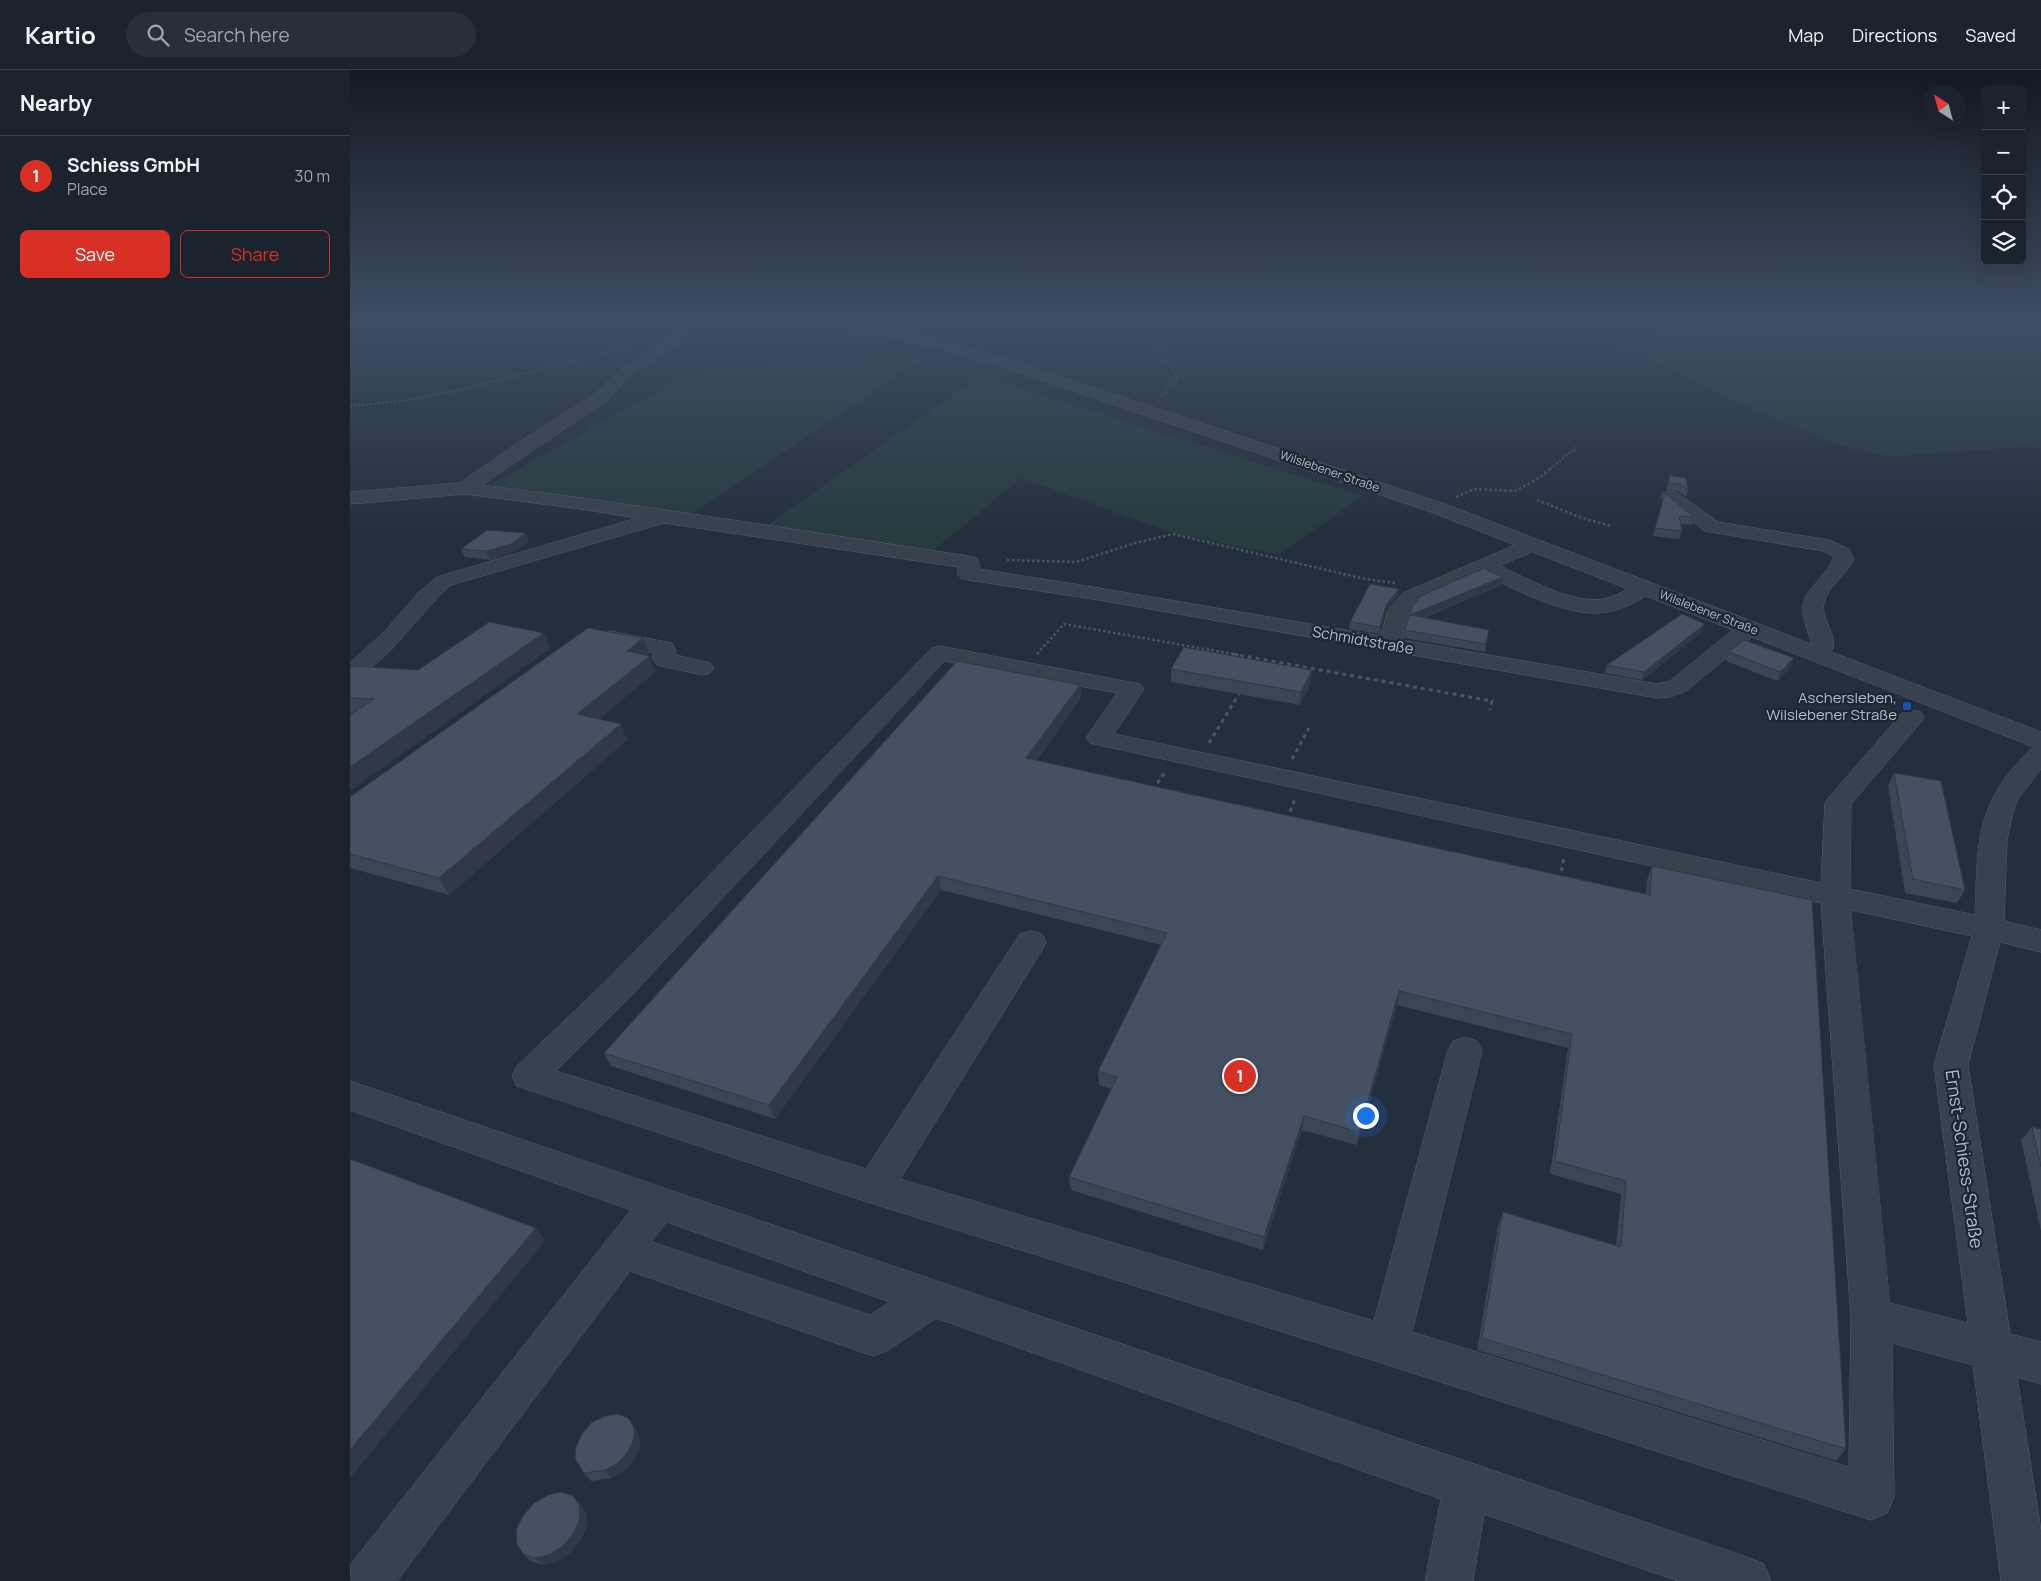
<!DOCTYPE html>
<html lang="en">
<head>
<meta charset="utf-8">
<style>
  :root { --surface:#1b232e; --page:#282f3a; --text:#f1f3f6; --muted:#a0a4aa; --line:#39404a; --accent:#d93025 }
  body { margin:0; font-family:Manrope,sans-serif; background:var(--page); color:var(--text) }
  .controls { position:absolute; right:15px; top:15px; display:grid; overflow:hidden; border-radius:8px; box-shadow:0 5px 20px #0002 }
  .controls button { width:45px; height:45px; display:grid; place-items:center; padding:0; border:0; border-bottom:1px solid var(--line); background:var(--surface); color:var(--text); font:25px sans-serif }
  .compass { position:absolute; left:1571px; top:15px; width:45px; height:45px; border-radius:50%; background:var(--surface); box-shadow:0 5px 20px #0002; rotate:324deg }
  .you { position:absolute; left:1015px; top:1045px; width:18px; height:18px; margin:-12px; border:4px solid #fff; border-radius:50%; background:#1a73e8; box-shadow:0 0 0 8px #1a73e833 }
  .badge { display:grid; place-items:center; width:32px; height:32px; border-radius:50%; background:var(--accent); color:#fff; font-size:16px; font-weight:700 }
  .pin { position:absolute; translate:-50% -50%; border:2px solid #fff; box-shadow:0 1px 5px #0006 }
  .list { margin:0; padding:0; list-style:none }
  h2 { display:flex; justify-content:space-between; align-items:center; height:65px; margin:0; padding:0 20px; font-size:21px }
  h2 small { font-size:16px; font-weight:400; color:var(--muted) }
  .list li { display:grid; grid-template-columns:32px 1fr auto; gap:15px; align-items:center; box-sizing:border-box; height:80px; padding:0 20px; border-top:1px solid var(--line) }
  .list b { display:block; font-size:19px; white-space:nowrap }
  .list p { margin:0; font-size:16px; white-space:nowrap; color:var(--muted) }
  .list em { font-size:16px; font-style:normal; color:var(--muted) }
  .actions { display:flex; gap:10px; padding:15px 20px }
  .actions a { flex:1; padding:11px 0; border:1px solid var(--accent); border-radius:8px; text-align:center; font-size:18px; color:var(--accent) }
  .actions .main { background:var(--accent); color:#fff }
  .icon { flex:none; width:28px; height:28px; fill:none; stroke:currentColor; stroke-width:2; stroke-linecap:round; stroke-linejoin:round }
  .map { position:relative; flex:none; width:1691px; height:1511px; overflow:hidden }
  header { display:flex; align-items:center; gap:30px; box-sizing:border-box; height:70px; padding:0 25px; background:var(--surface); border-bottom:1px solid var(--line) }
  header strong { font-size:24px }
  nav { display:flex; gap:28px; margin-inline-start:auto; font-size:18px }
  .search { width:350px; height:45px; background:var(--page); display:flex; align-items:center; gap:12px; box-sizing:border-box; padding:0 18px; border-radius:28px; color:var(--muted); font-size:19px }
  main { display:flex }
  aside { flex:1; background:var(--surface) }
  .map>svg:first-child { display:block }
  .green { fill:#263c3f }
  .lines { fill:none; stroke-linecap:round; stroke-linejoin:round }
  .minor-casing { stroke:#565f6c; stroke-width:1 }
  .path-far2 { stroke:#44595c; stroke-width:2; stroke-dasharray:2 2; stroke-linecap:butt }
  .path-far1 { stroke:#44595c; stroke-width:2.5; stroke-dasharray:2.5 2.5; stroke-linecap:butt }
  .path { stroke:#44595c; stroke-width:3; stroke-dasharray:4 4; stroke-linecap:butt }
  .minor { fill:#38414e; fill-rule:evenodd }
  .wall { fill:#3b4654 }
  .shaded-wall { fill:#303945 }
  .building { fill:#455162; stroke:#303945 }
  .transit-dot { fill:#1a4fb4; stroke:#1d2633; stroke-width:2 }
  .labels { text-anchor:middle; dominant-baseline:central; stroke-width:4.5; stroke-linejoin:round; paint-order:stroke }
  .far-street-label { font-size:12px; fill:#b4bcc9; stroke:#1d2633 }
  .street-label { font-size:15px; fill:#b4bcc9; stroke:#1d2633 }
  .poi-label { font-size:15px; fill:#b4bcc9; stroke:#1d2633; text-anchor:end }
  .near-street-label { font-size:18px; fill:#b4bcc9; stroke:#1d2633 }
</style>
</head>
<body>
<header>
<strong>Kartio</strong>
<div class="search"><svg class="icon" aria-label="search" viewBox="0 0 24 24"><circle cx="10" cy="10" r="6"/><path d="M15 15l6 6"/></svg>Search here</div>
<nav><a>Map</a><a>Directions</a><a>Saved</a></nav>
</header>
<main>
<aside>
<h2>Nearby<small></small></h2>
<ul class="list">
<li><span class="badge">1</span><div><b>Schiess GmbH</b><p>Place</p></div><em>30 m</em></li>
</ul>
<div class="actions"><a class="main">Save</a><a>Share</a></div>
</aside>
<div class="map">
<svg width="1691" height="1511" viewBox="0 0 1691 1511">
  <rect width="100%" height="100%" fill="#242f3e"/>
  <g class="green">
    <path d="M 1407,252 L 1691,252 L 1691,379 L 1677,377 L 1543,386 C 1500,383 1463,365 1424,348 C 1366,323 1309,295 1252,268 Z"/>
    <path d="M 545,282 L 573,288 L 343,444 L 140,415 L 345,300 L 501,295 Z"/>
    <path d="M 630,306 L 1013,426 L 928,485 L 823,463 L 671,408 L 584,480 L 416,456 Z"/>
  </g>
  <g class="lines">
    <g class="minor-casing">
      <g id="minor">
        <path d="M 332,252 L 347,252 L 332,271 L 281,305 L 257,330 L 132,415 C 295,435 457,462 619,486 L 626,488 L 629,492 L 629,499 L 743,517 L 1031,566 L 1037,542 L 1053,523 L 1165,475 L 1081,442 L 644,294 L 573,274 L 482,256 L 475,252 L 506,252 L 575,266 L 654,288 L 1095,434 L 1461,574 C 1458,557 1447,540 1457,524 C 1462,516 1485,494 1483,486 L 1473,481 L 1355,461 L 1311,427 L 1313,423 L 1320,421 L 1327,423 L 1368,452 L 1479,470 L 1499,479 L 1504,490 C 1496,504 1478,517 1474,532 C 1470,548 1490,567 1481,582 L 1691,662 L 1691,699 L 1667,730 L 1662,746 L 1657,770 L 1654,851 L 1691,860 L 1691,882 L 1650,872 L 1618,995 L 1660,1264 L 1691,1272 L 1691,1314 L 1667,1307 L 1691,1461 L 1691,1511 L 1651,1511 L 1623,1295 L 1542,1273 L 1544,1427 L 1537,1443 L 1521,1450 L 1038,1295 L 524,1134 L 167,1016 L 162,1006 L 167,996 L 256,911 L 582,578 L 590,576 L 790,614 L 794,619 L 764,664 L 1471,813 L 1475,732 L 1553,642 L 1562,640 L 1571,642 L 1574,647 L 1571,652 L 1501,734 L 1500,819 L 1625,845 C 1628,785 1623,744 1665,696 C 1671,690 1677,681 1684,677 L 1402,567 L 1336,621 L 1320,627 L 1307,628 L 743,529 L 618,510 L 611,508 L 608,504 L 608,497 L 314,453 L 101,515 L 89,526 L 39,582 L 8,609 L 0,611 L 0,593 L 35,561 L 68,523 L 87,507 L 287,448 L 231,439 L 115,424 L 0,434 L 0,422 L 110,413 L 169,372 L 245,324 L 271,299 L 322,265 ZM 1183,482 L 1278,519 C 1270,523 1261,528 1253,529 C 1222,534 1178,509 1150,496 ZM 1133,504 C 1164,519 1206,541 1241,543 C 1261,544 1280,536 1296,526 L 1383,560 L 1320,611 L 1307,614 L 1052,570 L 1059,544 L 1069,533 ZM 595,591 L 767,623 L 736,668 L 740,673 L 1471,833 L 1501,1248 L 1499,1397 L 1062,1262 L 1132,980 L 1127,971 L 1115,967 L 1103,971 L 1098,980 L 1024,1251 L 550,1109 L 692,880 L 696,872 L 692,864 L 681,861 L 670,864 L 516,1099 L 206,1001 L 278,929 ZM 1501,840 L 1622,866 L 1584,995 L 1618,1253 L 1540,1233 Z"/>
        <path d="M 259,561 L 322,573 L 325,578 L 326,585 L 360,593 L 364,598 L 360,603 L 352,605 L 307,595 L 303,590 L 303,583 L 251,573 L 248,568 L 251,563 Z"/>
        <path d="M 0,1011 L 1397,1487 L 1414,1494 L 1421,1511 L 1328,1511 L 1134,1444 L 1123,1511 L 1075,1511 L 1091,1429 L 586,1248 L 538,1280 L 523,1286 L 280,1201 L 47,1511 L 0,1511 L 1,1494 L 281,1140 L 0,1040 ZM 317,1152 L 540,1232 L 520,1245 L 302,1172 Z"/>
      </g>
    </g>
    <g class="path-far2">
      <path d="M 794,252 L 828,309 L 810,327"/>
      <path d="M 0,336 L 53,331 L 104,321 L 280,277"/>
      <path d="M 1200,399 L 1228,376"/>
    </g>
    <g class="path-far1">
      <path d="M 1106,427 L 1124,419 L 1165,421 L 1189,408 L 1201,398"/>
      <path d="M 1187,430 L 1232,448 L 1261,456"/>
      <path d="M 657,490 L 726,492 L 785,473 L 823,464 L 1015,509 L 1045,513"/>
      <path d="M 687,584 L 714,554 L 889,585"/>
    </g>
    <g class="path">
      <path d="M 882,584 L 1142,631 L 1140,640"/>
      <path d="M 859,673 L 889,624"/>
      <path d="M 942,689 L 959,658"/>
      <path d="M 803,720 L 815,702"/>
      <path d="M 937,749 L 945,729"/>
      <path d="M 1210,809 L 1214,788"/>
    </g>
    <use href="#minor" class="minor"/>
  </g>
  <g class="wall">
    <path d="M 1321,403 L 1322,406 L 1338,420 L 1336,427 L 1328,421 L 1316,420 Z"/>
    <path d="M 1315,423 L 1344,447 L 1342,455 L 1330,454 L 1332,461 L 1329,469 L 1303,466 Z"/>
    <path d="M 179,471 L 165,482 L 140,490 L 115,487 L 111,479 Z"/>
    <path d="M 1152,515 L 1073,548 L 1139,560 L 1135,582 L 1054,568 L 1055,560 L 1062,537 Z"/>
    <path d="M 1049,519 L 1048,526 L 1035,542 L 1030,564 L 999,559 L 1000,552 Z"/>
    <path d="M 1353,561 L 1292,610 L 1255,603 L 1257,595 Z"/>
    <path d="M 194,563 L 200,579 L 2,644 L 0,643 L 0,598 L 68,600 Z"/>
    <path d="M 1379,582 L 1441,597 L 1427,611 L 1376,591 Z"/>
    <path d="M 299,584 L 297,585 L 305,602 L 249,649 L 277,670 L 99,825 L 0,798 L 0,727 Z"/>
    <path d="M 821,599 L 961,613 L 950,635 L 821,612 Z"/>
    <path d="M 730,615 L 731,628 L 686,691 L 1296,824 L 1297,810 L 1302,796 L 1496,1379 L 1486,1391 L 1127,1280 L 1148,1156 L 1153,1142 L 1266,1175 L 1271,1124 L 1200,1104 L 1218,978 L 1047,935 L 1007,1075 L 952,1060 L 913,1180 L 721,1120 L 719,1107 L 761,1019 L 749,1015 L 748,1001 L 811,875 L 591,820 L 425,1049 L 261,996 L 254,983 Z"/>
    <path d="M 1544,703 L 1615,820 L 1607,833 L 1555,823 L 1538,716 Z"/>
    <path d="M 1682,1057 L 1691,1059 L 1691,1161 L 1671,1070 Z"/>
    <path d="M 278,1348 L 289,1365 L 290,1377 L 284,1390 L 274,1401 L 261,1408 L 241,1411 L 234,1403 Z"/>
    <path d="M 230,1434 L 236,1443 L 237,1456 L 231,1470 L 220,1483 L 206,1492 L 192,1495 L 181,1491 L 173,1484 Z"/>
  </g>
  <g class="shaded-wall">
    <path d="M 176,463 L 179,471 L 165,482 L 140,490 L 136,481 Z"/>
    <path d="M 1153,507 L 1152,515 L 1058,553 L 1060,545 Z"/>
    <path d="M 1049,519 L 1048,526 L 1035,542 L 1030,564 L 1030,557 L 1036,535 Z"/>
    <path d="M 1355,554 L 1353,561 L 1292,610 L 1294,602 Z"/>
    <path d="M 194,563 L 200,579 L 0,721 L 0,697 Z"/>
    <path d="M 293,568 L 299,584 L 282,597 L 277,581 Z"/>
    <path d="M 300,586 L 305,602 L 234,661 L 227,644 Z"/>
    <path d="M 1444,588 L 1441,597 L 1427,611 L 1430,602 Z"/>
    <path d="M 962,600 L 961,613 L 950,635 L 951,622 Z"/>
    <path d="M 730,615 L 731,628 L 677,702 L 676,688 Z"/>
    <path d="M 271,654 L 277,670 L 99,825 L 89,808 Z"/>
    <path d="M 588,806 L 591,820 L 425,1049 L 419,1035 Z"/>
    <path d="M 1049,921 L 1047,935 L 1007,1075 L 1009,1062 Z"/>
    <path d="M 954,1046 L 952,1060 L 913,1180 L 914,1167 Z"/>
    <path d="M 186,1158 L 195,1171 L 0,1408 L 0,1380 Z"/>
    <path d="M 278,1348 L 289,1365 L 290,1377 L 284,1390 L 274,1401 L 261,1408 L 255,1400 Z"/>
    <path d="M 223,1426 L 230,1434 L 236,1443 L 237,1456 L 231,1470 L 220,1483 L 206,1492 L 192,1495 L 185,1488 Z"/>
  </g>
  <g class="building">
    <path d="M 1321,403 L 1322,406 L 1336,408 L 1338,420 L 1330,414 L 1318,412 Z"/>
    <path d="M 1315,423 L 1344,447 L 1329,446 L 1332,461 L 1305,458 Z"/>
    <path d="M 137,460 L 176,463 L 161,474 L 136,481 L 111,479 Z"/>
    <path d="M 1134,498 L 1153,507 L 1060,545 L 1062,537 L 1071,526 Z"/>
    <path d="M 1020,514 L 1049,519 L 1036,535 L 1030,557 L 1000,552 Z"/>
    <path d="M 1332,544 L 1355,554 L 1294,602 L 1257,595 Z"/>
    <path d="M 1060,545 L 1139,560 L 1136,574 L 1055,560 Z"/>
    <path d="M 139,552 L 194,563 L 0,697 L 0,645 L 24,629 L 0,628 L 0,598 L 2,596 L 68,600 Z"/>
    <path d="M 238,558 L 293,568 L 277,581 L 300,586 L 227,644 L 271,654 L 89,808 L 0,784 L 0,727 Z"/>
    <path d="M 1394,570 L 1444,588 L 1430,602 L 1379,582 Z"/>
    <path d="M 834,577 L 962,600 L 951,622 L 821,599 Z"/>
    <path d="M 607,591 L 730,615 L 676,688 L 1300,825 L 1302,796 L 1462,830 L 1496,1379 L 1132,1268 L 1153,1142 L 1271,1177 L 1276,1111 L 1205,1091 L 1222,964 L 1049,921 L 1009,1062 L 954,1046 L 914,1167 L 719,1107 L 767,1007 L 748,1001 L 817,863 L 588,806 L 419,1035 L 254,983 Z"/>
    <path d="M 1544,703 L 1591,711 L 1615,820 L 1563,809 Z"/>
    <path d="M 1682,1057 L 1691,1059 L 1691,1097 Z"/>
    <path d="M 0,1089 L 186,1158 L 0,1380 Z"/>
    <path d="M 268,1344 L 278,1348 L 284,1357 L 284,1369 L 278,1382 L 268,1393 L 255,1400 L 234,1403 L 225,1389 L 226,1377 L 232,1364 L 242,1352 L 255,1346 Z"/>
    <path d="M 211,1422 L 223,1426 L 229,1435 L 230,1448 L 224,1463 L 213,1476 L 199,1485 L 185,1488 L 173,1484 L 167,1474 L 166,1460 L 173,1446 L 184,1433 L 198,1425 Z"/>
  </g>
  <linearGradient id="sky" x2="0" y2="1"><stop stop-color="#141a22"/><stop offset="0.54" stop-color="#3f4d63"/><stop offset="1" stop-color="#3f4d63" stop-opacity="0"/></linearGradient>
  <rect width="1691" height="464" fill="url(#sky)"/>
  <rect class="transit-dot" x="1552" y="631" width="10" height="10" rx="2.5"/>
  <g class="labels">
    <g class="far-street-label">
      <text transform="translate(980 401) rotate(19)">Wilslebener Straße</text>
      <text transform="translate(1359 542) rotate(21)">Wilslebener Straße</text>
    </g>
    <g class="street-label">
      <text transform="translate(1013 570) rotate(10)">Schmidtstraße</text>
    </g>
    <g class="poi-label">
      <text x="1547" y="627">Aschersleben,<tspan x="1547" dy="17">Wilslebener Straße</tspan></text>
    </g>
    <g class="near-street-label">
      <text transform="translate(1615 1089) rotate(82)">Ernst-Schiess-Straße</text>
    </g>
  </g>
</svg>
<div class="controls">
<button>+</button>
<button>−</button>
<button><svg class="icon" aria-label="locate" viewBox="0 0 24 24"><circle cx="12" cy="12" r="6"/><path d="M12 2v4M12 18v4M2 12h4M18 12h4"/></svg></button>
<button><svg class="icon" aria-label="layers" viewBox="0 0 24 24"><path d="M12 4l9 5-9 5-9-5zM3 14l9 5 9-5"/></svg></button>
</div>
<svg class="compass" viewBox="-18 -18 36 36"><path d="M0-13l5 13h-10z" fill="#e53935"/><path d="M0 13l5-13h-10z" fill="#a0a4aa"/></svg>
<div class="you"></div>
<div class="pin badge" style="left:890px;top:1006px">1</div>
</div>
</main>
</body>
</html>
